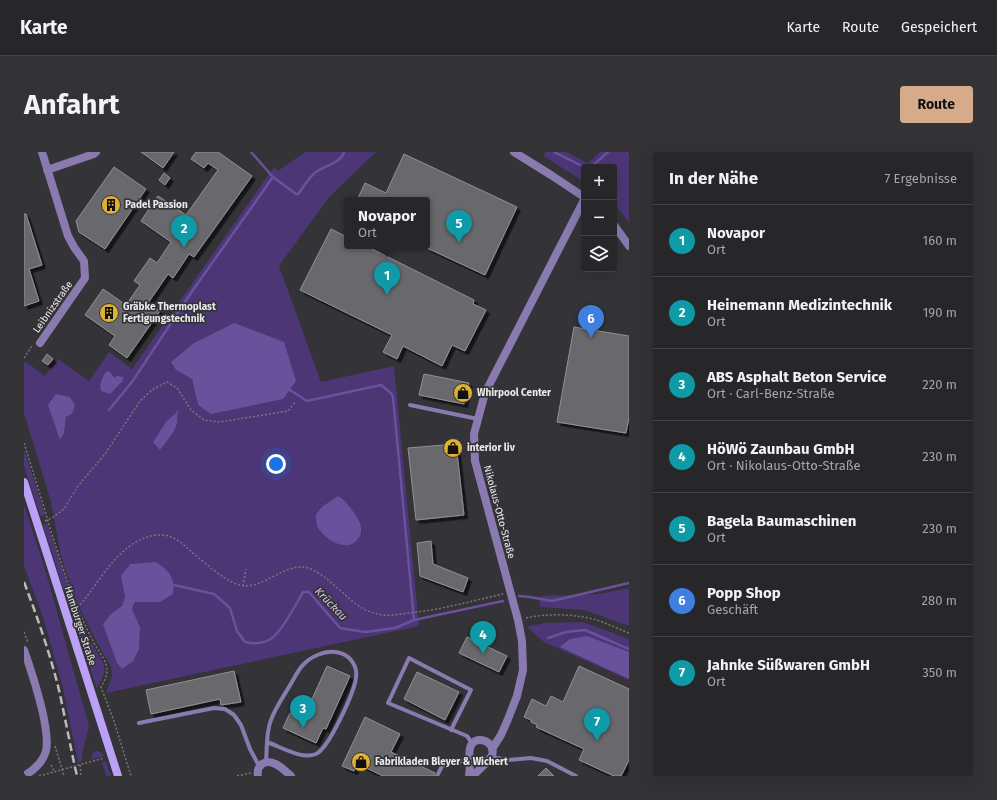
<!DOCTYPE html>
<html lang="de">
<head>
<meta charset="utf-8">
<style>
  :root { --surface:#272629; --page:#333235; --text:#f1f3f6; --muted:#a4a5a8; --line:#434346; --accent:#d6ab8b }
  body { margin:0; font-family:"Fira Sans",sans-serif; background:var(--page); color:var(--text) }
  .controls { position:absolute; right:12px; top:12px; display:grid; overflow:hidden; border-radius:4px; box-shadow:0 4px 16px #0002 }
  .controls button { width:36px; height:36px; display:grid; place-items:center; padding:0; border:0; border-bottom:1px solid var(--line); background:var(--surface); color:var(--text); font:20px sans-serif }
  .you { position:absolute; left:252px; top:312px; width:14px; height:14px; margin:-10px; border:3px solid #fff; border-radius:50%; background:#1a73e8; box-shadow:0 0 0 6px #1a73e833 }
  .badge { display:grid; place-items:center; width:26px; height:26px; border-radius:50%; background:var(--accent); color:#fff; font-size:13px; font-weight:700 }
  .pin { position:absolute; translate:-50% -33px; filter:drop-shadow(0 1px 2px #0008) }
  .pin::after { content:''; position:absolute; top:21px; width:14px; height:12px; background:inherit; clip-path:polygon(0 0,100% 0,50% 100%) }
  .popup { position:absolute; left:320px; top:45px; width:86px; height:52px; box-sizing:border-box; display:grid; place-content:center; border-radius:4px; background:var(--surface); filter:drop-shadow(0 1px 3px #0005); font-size:13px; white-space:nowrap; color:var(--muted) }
  .popup b { font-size:15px; color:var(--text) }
  .popup::after { content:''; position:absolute; left:50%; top:100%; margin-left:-8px; border:8px solid transparent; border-top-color:var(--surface) }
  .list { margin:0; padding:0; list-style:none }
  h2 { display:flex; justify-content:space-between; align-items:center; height:52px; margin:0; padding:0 16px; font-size:17px }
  h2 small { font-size:13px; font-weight:400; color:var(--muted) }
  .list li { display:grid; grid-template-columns:26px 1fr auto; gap:12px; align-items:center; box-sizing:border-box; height:72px; padding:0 16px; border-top:1px solid var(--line) }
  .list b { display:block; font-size:15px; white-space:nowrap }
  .list p { margin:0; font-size:13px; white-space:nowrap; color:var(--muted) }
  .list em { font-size:13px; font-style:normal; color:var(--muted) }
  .icon { flex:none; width:22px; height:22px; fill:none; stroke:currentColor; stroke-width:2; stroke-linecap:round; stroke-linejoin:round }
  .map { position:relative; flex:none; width:605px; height:624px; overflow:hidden; border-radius:4px }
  header { display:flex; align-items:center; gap:24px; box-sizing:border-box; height:56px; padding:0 20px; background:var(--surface); border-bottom:1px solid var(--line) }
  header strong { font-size:19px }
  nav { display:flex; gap:22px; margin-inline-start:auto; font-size:14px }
  .intro { display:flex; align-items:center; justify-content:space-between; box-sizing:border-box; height:96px; padding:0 24px }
  h1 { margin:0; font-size:28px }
  .button { padding:10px 18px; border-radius:4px; background:var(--accent); color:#111; font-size:14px; font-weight:700 }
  main { display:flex; gap:24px; padding:0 24px }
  aside { flex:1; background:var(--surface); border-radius:4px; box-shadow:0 4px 16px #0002 }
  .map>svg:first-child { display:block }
  .green { fill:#4c3676; fill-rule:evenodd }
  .water { fill:#6a519c }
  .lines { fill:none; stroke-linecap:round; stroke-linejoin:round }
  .stream { stroke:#6a519c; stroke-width:2.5 }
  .building { fill:#69686c; stroke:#929195; filter:url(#shadow) }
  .path { stroke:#77777a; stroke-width:1.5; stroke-dasharray:2 2; stroke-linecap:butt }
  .service { stroke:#897aaf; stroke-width:4 }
  .minor { stroke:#897aaf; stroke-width:8 }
  .tertiary { stroke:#897aaf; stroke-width:8 }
  .secondary { stroke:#baa1f5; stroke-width:8 }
  .rail { stroke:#bbbbbe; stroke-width:2.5; stroke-dasharray:8 4; stroke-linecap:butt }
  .labels { text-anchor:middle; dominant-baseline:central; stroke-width:3.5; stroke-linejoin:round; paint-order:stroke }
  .poi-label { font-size:10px; font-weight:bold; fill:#ebebed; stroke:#343337; text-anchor:start }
  .street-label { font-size:10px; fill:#ebebed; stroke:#343337 }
  .water-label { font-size:11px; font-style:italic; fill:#d3c7f2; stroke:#343337 }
</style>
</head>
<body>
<header>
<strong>Karte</strong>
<nav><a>Karte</a><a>Route</a><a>Gespeichert</a></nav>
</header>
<div class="intro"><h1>Anfahrt</h1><a class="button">Route</a></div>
<main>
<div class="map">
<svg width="605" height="624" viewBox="0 0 605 624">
  <defs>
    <filter id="shadow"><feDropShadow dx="3.5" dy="3.5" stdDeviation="0" flood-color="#0009"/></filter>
  </defs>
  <rect width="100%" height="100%" fill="#343337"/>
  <g class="green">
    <path d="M 281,0 L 352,0 L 305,45 L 255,114 L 297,230 L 370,214 L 395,474 L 82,541 L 88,524 L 87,515 L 68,481 L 52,449 L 37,404 L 27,350 L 0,261 L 0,211 L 1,209 L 21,224 L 34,207 L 65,229 L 85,200 L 108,217 L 250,15 L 254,19 ZM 210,171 L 174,253 L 168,227 L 170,191 ZM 87,222 L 99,229 L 91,238 ZM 48,262 L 42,265 L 40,281 L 36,287 L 29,265 ZM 314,344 C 327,356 334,363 338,381 L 299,354 ZM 97,424 L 136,450 L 112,450 L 108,457 L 116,475 L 87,462 L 98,455 L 101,445 Z"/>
    <path d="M 521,0 L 542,0 L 564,11 L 576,0 L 605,0 L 605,70 L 590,52 L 590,15 L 560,15 L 560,30 L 520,4 Z"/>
    <path d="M 0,297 L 21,363 L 19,365 L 16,363 L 0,315 Z"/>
    <path d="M 0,353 L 21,417 L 65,574 L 58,601 L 58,609 L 54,611 L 39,536 L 19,465 L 0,414 Z"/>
    <path d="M 23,371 L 51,454 L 45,455 L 44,452 L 19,373 Z"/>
    <path d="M 605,436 L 605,474 L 560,458 L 516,455 L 516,444 L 576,442 Z"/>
    <path d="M 52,459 L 61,480 L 79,510 L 81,519 L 73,537 L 48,463 Z"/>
    <path d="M 559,470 L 605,487 L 605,528 L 520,490 L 503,475 L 521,471 Z"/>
    <path d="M 72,599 L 77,600 L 80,604 L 67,608 L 68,602 Z"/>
    <path d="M 82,609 L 87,624 L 80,624 L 82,623 L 78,611 Z"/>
  </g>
  <g class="water">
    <path d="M 210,171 L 260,190 L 272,229 L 259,247 L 187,262 L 174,253 L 168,227 L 152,218 L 147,210 L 170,191 Z"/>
    <path d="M 85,219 L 90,225 L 94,224 L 99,225 L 99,229 L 86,242 L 77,239 C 75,232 78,226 82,220 Z"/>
    <path d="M 32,242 L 46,245 L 51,253 L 48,262 L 42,265 L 40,281 L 36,288 L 24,253 Z"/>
    <path d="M 155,258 L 153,263 C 156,276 143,288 136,298 L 129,290 L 142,270 Z"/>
    <path d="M 314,344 C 321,348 326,355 331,362 C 337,371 341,381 332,389 C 329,392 325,394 321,393 C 310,393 298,383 293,374 C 292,371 292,366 292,362 L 299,354 Z"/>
    <path d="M 132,410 C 144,418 152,425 149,442 L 136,450 L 111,450 L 108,457 L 116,475 L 115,497 L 109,509 L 98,517 L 93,511 L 79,472 L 87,462 L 98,454 L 101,445 L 97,424 L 106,412 Z"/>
    <path d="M 563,484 L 605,500 L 605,527 L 536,495 L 546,487 Z"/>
  </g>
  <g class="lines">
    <g class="stream">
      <path d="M 227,0 L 249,25"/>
      <path d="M 530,0 L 560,15"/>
      <path d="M 603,0 L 605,1"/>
      <path d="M 567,15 L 584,0"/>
      <path d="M 266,238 L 283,249 L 357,233 L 367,241 L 369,245 L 390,468"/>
      <path d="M 85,258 L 108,230 L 169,138 L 249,25 L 272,42 L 274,42 C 280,35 284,26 292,20 C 301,13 316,12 320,0"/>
      <path d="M 150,433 L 190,442 L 206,456 L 213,479 L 221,490 C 230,492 240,492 248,486 C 259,478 272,452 279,440 L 285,440 L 316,476 L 341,480 L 371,476 L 390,468 L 479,449"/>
      <path d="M 495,444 L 506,445 L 528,449 L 605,431"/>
      <path d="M 524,486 L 542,480 L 561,478 L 605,497"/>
    </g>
  </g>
  <g class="building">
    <path d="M 117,0 L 150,0 L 139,16 Z"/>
    <path d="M 172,0 L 194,0 L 228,24 L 170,105 L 165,102 L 149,126 L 144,122 L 124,151 L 136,159 L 103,206 L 85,193 L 91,184 L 61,163 L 79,137 L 102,153 L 116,133 L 110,129 L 126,106 L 133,111 L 147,90 L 117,69 L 134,44 L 162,63 L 194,18 L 184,11 L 180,16 L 167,7 Z"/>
    <path d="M 380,2 L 493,55 L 461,123 L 403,96 L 403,48 L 333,48 L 341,31 L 362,41 Z"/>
    <path d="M 90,15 L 122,37 L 81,97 L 55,80 L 52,69 Z"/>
    <path d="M 140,21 L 146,26 L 141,33 L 135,28 Z"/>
    <path d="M 0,62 L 2,62 L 18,113 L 5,117 L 15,149 L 0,154 Z"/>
    <path d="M 307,77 L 323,85 L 323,94 L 342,94 L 450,148 L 449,152 L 462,158 L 441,199 L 428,193 L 418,214 L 379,194 L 373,207 L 359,200 L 368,183 L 276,138 Z"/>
    <path d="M 550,175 L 605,184 L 605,265 L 602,281 L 533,270 Z"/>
    <path d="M 23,202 L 29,207 L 24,213 L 18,209 Z"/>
    <path d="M 400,222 L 445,231 L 440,252 L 395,243 Z"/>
    <path d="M 432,292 L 440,363 L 392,368 L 384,296 Z"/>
    <path d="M 407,389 L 409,412 L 444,426 L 439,440 L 396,424 L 393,391 Z"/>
    <path d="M 443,485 L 483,504 L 475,520 L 435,501 Z"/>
    <path d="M 303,514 L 326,524 L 302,577 L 299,576 L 292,591 L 259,576 L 266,561 L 279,567 Z"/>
    <path d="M 555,514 L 605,537 L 605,608 L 597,624 L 590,624 L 555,608 L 560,597 L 512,575 L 513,573 L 507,570 L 507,568 L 500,565 L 508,547 L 522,554 L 527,544 L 539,550 Z"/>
    <path d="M 210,519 L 217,550 L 197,553 L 196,547 L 127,562 L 122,538 Z"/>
    <path d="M 393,520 L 435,540 L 421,568 L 380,547 Z"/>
    <path d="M 341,565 L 376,582 L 367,600 L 411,621 L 410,624 L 359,624 L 334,612 L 330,619 L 318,614 Z"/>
    <path d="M 522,616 L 530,624 L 514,624 Z"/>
  </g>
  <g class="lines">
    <g class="path">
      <path d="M 0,206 L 8,194"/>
      <path d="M 0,291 C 9,320 18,348 26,376 C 38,414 50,453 69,489 C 79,508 90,514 77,535 L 90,569 L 107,624"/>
      <path d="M 21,369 L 28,366 L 40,357 L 54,334 L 81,302 L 116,249 L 128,238 L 143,230 L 153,236 L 167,258 L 180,268 L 196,270 L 264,259 L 271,250"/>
      <path d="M 219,434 L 222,417"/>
      <path d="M 49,457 C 59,452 63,444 69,436 C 85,414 103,387 132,383 C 136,383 144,383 147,385 C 156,388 162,395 169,401 C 182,412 195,424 210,431 C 234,442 253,416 276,415 C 297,414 319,445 338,456 C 342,459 349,461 355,462 C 364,465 375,462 385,461 C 416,458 448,449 479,442"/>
      <path d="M 502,466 C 525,461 551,462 573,468 C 584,472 594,477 605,481"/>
      <path d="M 0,480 L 4,491"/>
      <path d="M 31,594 L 40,624"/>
      <path d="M 27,613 L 30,619"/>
      <path d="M 56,613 L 57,624"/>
      <path d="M 15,624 L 80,606"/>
      <path d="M 213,624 L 227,621"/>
    </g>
    <g class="service">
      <path d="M 386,253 L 454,267"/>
      <path d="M 115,571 L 190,556 L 201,557 L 210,563 L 217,573 L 226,597 L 235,614"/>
      <path d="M 427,578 L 447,538 L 385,506 L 364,551 L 443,584 L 448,591"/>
      <path d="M 468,605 L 484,608 L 507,606 L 523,609 L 552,624"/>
      <path d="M 242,610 C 243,597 242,580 247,568 C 252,554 262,541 269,528 C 272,523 275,517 279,513 C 286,505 301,498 312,500 C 318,501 323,503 327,508 C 331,513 333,519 332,525 C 331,539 305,596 292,602 C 278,608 257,595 243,590"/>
      <path d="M 413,624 L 418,614 L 446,607"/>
    </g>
    <g class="minor">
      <path d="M 23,18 L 70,2 L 72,0"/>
      <path d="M 16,191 L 61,126 L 60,109 L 50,95 L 44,84 L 18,0"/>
      <path d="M 0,498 C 8,521 27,576 22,599 C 19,610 10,618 0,624"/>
      <path d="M 468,597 L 477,583 L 484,567 L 493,544 L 499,518 L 498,489 L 494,468 L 451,309 L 450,282 L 461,241 L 560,48"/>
      <path d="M 234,624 C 233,619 234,615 238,612 C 248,605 260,618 267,624"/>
      <path d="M 445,624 C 447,615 444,605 446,596 C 449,581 473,589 468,603 C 464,611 454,618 449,624"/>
    </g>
    <g class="tertiary">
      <path d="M 490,0 L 527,23 L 560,45"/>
      <path d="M 590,73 L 605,94"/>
    </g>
    <path class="secondary" d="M 0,330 L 94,624"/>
    <path class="rail" d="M 0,430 C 13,464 25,499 34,534 C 41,564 46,594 53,624"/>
  </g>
  <defs>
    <g id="building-disc" transform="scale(1)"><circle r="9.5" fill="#dfb133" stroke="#343337"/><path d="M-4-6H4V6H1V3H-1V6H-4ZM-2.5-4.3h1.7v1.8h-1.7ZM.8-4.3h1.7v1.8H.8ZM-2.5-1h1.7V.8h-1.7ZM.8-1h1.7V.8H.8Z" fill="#111"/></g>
    <g id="shop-disc" transform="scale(1)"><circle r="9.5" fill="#dfb133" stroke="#343337"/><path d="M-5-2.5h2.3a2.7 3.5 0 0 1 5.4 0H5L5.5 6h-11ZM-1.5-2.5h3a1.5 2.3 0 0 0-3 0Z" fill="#111"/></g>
  </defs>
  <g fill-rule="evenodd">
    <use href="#building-disc" x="87" y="53"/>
    <use href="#building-disc" x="85" y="161"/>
    <use href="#shop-disc" x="439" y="241"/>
    <use href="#shop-disc" x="429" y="296"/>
    <use href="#shop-disc" x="337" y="610"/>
  </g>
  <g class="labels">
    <g class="poi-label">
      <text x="101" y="53">Padel Passion</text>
      <text x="99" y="155">Gräbke Thermoplast<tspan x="99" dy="12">Fertigungstechnik</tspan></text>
      <text x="453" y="241">Whirpool Center</text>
      <text x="443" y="296">interior liv</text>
      <text x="351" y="610">Fabrikladen Bleyer &amp; Wichert</text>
    </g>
    <g class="street-label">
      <text transform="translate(29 155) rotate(-55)">Leibnizstraße</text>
      <text transform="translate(475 360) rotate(75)">Nikolaus-Otto-Straße</text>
      <text transform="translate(56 474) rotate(72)">Hamburger Straße</text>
    </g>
    <g class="water-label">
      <text transform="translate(307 452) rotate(46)">Krückau</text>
    </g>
  </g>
</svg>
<div class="controls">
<button>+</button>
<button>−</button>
<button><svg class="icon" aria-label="layers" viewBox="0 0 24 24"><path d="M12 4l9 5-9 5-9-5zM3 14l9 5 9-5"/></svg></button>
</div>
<div class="you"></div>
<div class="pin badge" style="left:363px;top:143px;background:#0f9aa8">1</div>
<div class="popup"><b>Novapor</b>Ort</div>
<div class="pin badge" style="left:160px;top:96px;background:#0f9aa8">2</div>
<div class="pin badge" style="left:279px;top:576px;background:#0f9aa8">3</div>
<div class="pin badge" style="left:459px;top:502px;background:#0f9aa8">4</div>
<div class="pin badge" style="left:435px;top:91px;background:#0f9aa8">5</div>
<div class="pin badge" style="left:567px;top:186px;background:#3f7fe0">6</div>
<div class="pin badge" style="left:573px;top:589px;background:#0f9aa8">7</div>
</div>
<aside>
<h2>In der Nähe<small>7 Ergebnisse</small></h2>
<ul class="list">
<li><span class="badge" style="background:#0f9aa8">1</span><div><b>Novapor</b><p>Ort</p></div><em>160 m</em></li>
<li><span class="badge" style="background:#0f9aa8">2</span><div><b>Heinemann Medizintechnik</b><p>Ort</p></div><em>190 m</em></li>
<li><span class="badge" style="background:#0f9aa8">3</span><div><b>ABS Asphalt Beton Service</b><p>Ort · Carl-Benz-Straße</p></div><em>220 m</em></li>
<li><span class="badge" style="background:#0f9aa8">4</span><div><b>HöWö Zaunbau GmbH</b><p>Ort · Nikolaus-Otto-Straße</p></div><em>230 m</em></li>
<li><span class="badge" style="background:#0f9aa8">5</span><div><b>Bagela Baumaschinen</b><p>Ort</p></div><em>230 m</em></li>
<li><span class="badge" style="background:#3f7fe0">6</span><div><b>Popp Shop</b><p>Geschäft</p></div><em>280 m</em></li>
<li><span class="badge" style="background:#0f9aa8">7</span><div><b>Jahnke Süßwaren GmbH</b><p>Ort</p></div><em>350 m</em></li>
</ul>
</aside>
</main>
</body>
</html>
